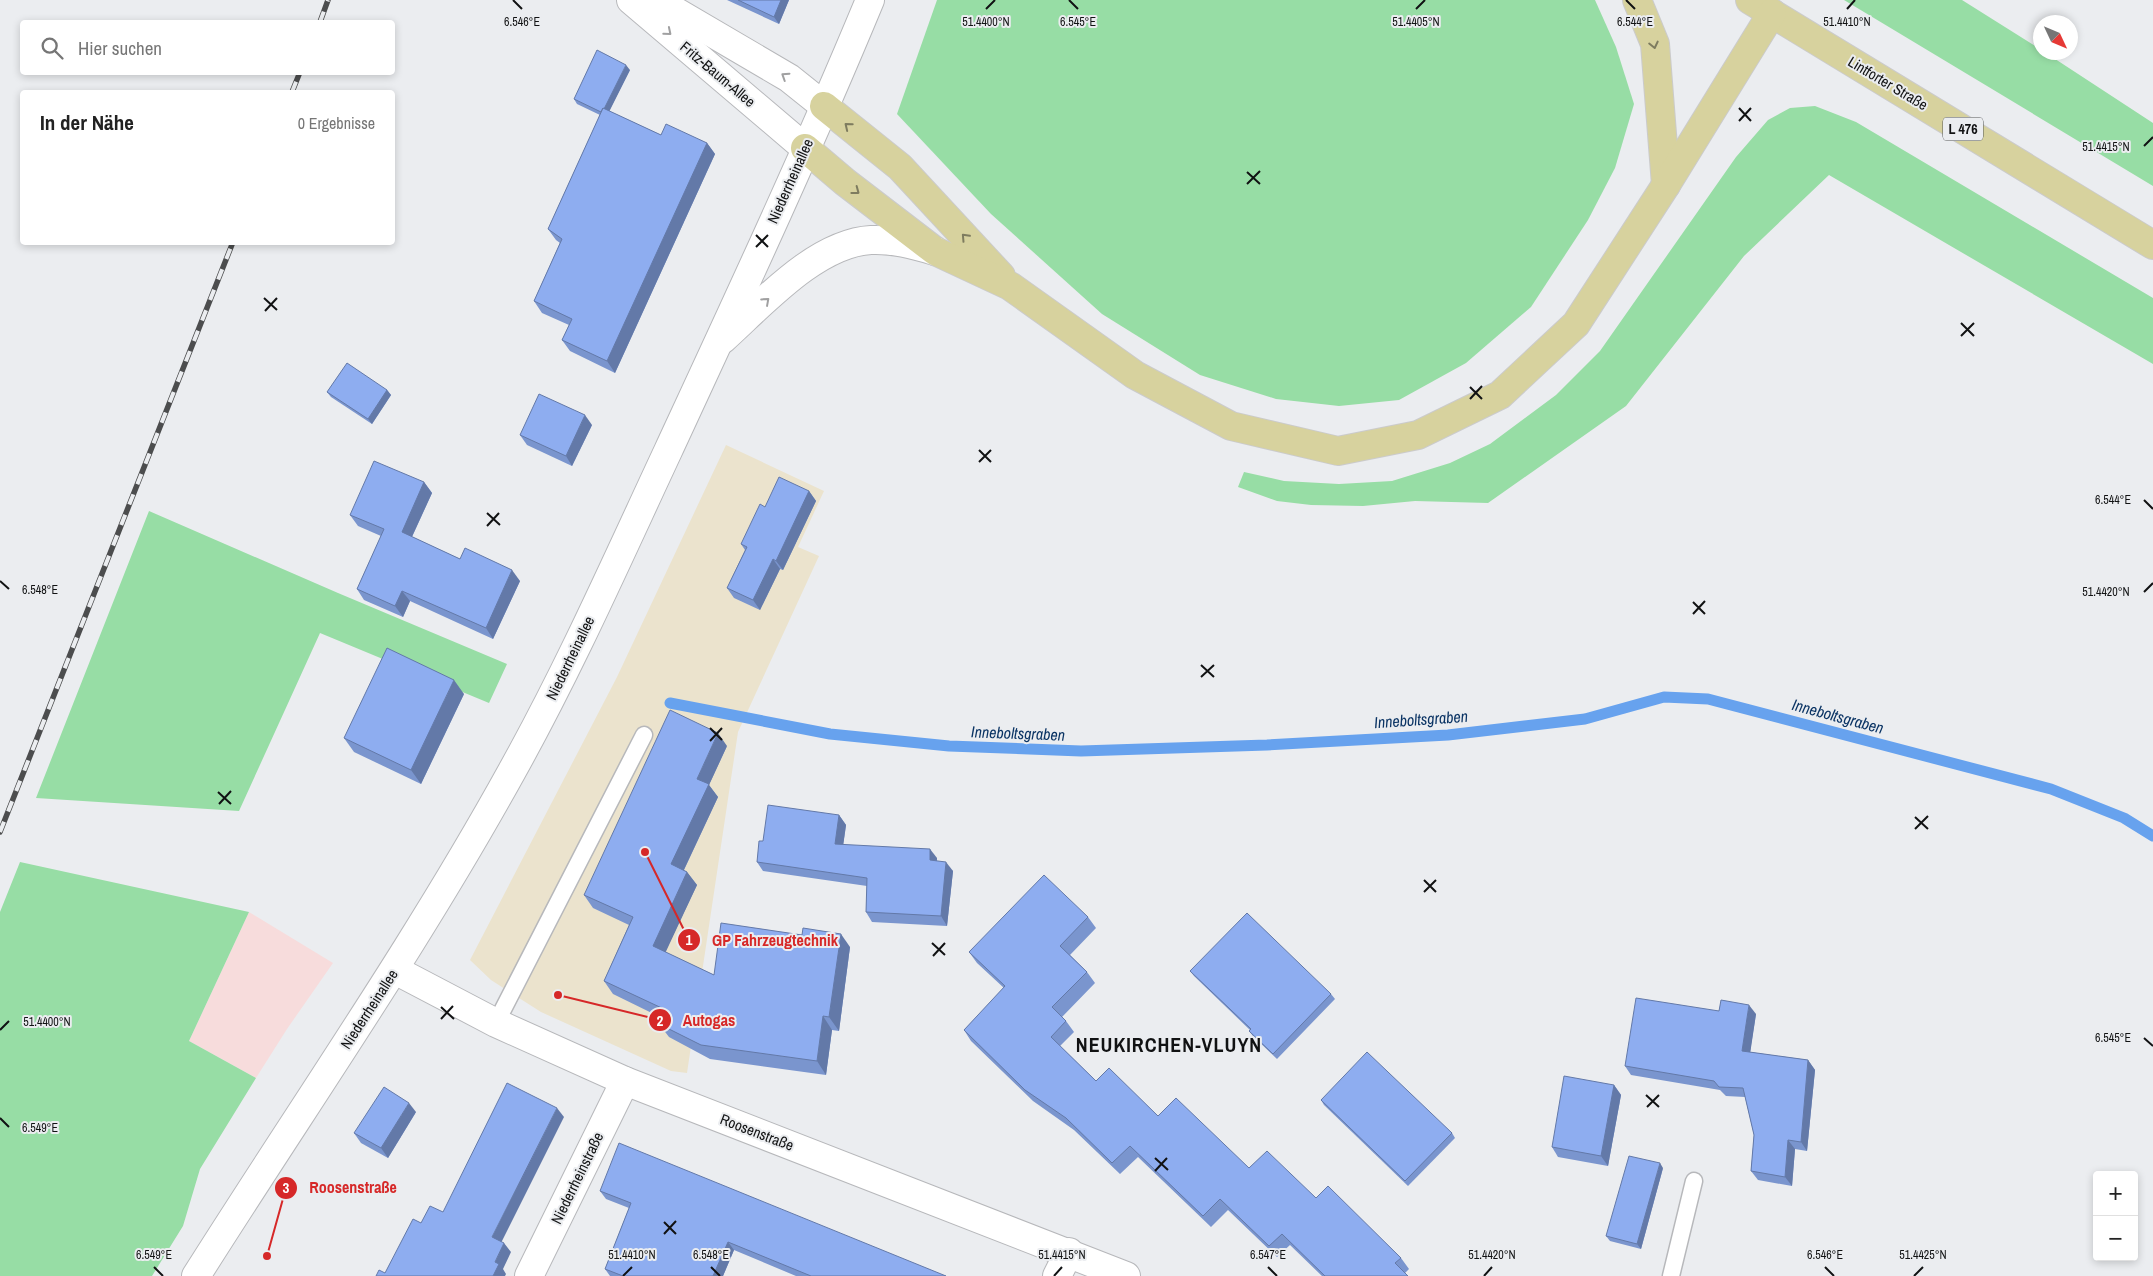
<!DOCTYPE html>
<html lang="de">
<head>
<meta charset="utf-8">
<style>
  :root { --surface:#fff; --page:#f2f2f2; --text:#222; --muted:#767676; --line:#e0e0e0 }
  body { margin:0; font-family:"Archivo Narrow",sans-serif; background:var(--page); color:var(--text) }
  .controls { position:absolute; right:15px; bottom:15px; display:grid; overflow:hidden; border-radius:5px; box-shadow:0 2px 8px #0003 }
  .controls button { width:45px; height:45px; display:grid; place-items:center; padding:0; border:0; border-bottom:1px solid var(--line); background:var(--surface); color:var(--text); font:25px sans-serif }
  .compass { position:absolute; left:2033px; top:15px; width:45px; height:45px; border-radius:50%; background:var(--surface); box-shadow:0 2px 8px #0003; rotate:134deg }
  .list { margin:0; padding:0; list-style:none }
  h2 { display:flex; justify-content:space-between; align-items:center; height:65px; margin:0; padding:0 20px; font-size:21px }
  h2 small { font-size:16px; font-weight:400; color:var(--muted) }
  .icon { flex:none; width:28px; height:28px; fill:none; stroke:currentColor; stroke-width:2; stroke-linecap:round; stroke-linejoin:round }
  .map { position:relative; flex:none; width:2153px; height:1276px; overflow:hidden }
  .search { position:absolute; background:var(--surface); box-shadow:0 2px 8px #0003; left:20px; top:20px; width:375px; height:55px; display:flex; align-items:center; gap:12px; box-sizing:border-box; padding:0 18px; border-radius:5px; color:var(--muted); font-size:19px }
  .panel { position:absolute; background:var(--surface); box-shadow:0 2px 8px #0003; left:20px; top:90px; width:375px; height:155px; border-radius:5px }
  .map>svg:first-child { display:block }
  .commercial { fill:#ebe3cd }
  .industrial { fill:#f7dcdc }
  .green { fill:#97dda5 }
  .lines { fill:none; stroke-linecap:round; stroke-linejoin:round }
  .stream { stroke:#67a2ee; stroke-width:11 }
  .lane-casing { stroke:#b7b8bb; stroke-width:19 }
  .street-casing { stroke:#b7b8bb; stroke-width:30 }
  .secondary-casing { stroke:#b7b8bb; stroke-width:30 }
  .primary-casing { stroke:#cbcbcb; stroke-width:30 }
  .lane { stroke:#fff; stroke-width:16 }
  .street { stroke:#fff; stroke-width:28 }
  .secondary { stroke:#fff; stroke-width:28 }
  .primary { stroke:#d7d29e; stroke-width:28 }
  .rail-casing { stroke:#4c4d4e; stroke-width:5.5 }
  .rail { stroke:#ebedf0; stroke-width:4; stroke-dasharray:11; stroke-linecap:butt }
  .wall { fill:#7a95ce }
  .shaded-wall { fill:#6379a8 }
  .building { fill:#8eadf0; stroke:#6379a8 }
  .oneway { stroke:#a0a0a1 }
  .oneway2 { stroke:#7e7c5f }
  .ticks { fill:none; stroke:#111213; stroke-width:2 }
  .labels { text-anchor:middle; dominant-baseline:central; stroke-width:4; stroke-linejoin:round; paint-order:stroke }
  .shield { fill:#ebedf0; stroke:#525455; stroke-width:1 }
  .shield-label { font-size:14px; font-weight:bold; fill:#111213 }
  .street-label { font-size:15px; fill:#111213; stroke:#ebedf0 }
  .water-label { font-size:16px; font-style:italic; fill:#0b3464; stroke:#ebedf0 }
  .district-label { font-size:20px; font-weight:bold; letter-spacing:1px; fill:#111213; stroke:#ebedf0 }
  .ticks-label { font-size:12px; text-anchor:middle; fill:#111213; stroke:#ebedf0; stroke-width:4; stroke-linejoin:round; paint-order:stroke }
  .leader { fill:none; stroke:#d62828; stroke-width:2 }
  .callout-dot { fill:#d62828; stroke:#ebedf0; stroke-width:2 }
  .mark-label { font-size:15px; text-anchor:middle; font-weight:bold; fill:#fff }
  .callout-label { font-size:16px; text-anchor:middle; font-weight:bold; fill:#d62828; stroke:#ebedf0; stroke-width:4; stroke-linejoin:round; paint-order:stroke }
</style>
</head>
<body>
<div class="map">
<svg width="2153" height="1276" viewBox="0 0 2153 1276">
  <rect width="100%" height="100%" fill="#ebedf0"/>
  <path class="commercial" d="M 726,445 L 824,491 L 798,547 L 819,556 L 738,732 L 687,1073 L 671,1071 L 541,1012 L 491,980 L 470,960 L 617,677 Z"/>
  <path class="industrial" d="M 249,912 L 333,963 L 287,1029 L 256,1078 L 189,1041 Z"/>
  <g class="green">
    <path d="M 937,0 L 1595,0 L 1616,47 L 1634,104 L 1615,168 L 1588,220 L 1531,307 L 1466,363 L 1399,400 L 1339,406 L 1276,399 L 1200,375 L 1102,314 L 991,214 L 897,114 Z"/>
    <path d="M 1844,0 L 1962,0 L 2040,49 L 2040,52 L 2046,53 L 2153,123 L 2153,186 Z"/>
    <path d="M 1815,106 L 1856,122 L 2153,298 L 2153,364 L 1829,175 L 1744,256 L 1626,406 L 1488,503 L 1415,501 L 1363,506 L 1311,505 L 1277,501 L 1238,487 L 1244,472 L 1284,481 L 1339,484 L 1392,481 L 1450,463 L 1490,444 L 1556,395 L 1600,351 L 1736,157 L 1768,120 L 1790,108 Z"/>
    <path d="M 149,511 L 338,593 L 507,664 L 489,703 L 320,633 L 239,811 L 36,798 Z"/>
    <path d="M 20,862 L 249,912 L 189,1041 L 256,1078 L 200,1169 L 183,1226 L 152,1276 L 0,1276 L 0,912 Z"/>
  </g>
  <g class="lines">
    <path class="stream" d="M 670,703 L 830,734 L 949,746 L 1081,751 L 1267,745 L 1448,735 L 1585,719 L 1664,697 L 1708,699 L 2051,789 L 2124,818 L 2153,836"/>
    <g class="lane-casing">
      <g id="lane">
        <path d="M 496,1023 L 644,735"/>
        <path d="M 1671,1276 L 1694,1181"/>
      </g>
    </g>
    <g class="street-casing">
      <g id="street">
        <path d="M 395,970 L 496,1023 L 625,1081 L 1126,1276"/>
        <path d="M 529,1276 L 625,1081"/>
        <path d="M 1057,1276 L 1069,1252"/>
      </g>
    </g>
    <g class="secondary-casing">
      <g id="secondary">
        <path d="M 631,0 L 805,148"/>
        <path d="M 656,0 L 789,78 L 824,106"/>
        <path d="M 723,339 C 762,304 816,243 871,240 C 893,239 914,245 935,251"/>
        <path d="M 196,1276 C 302,1108 416,945 512,771 C 570,667 618,558 668,451 C 737,302 807,152 870,0"/>
      </g>
    </g>
    <g class="primary-casing">
      <g id="primary">
        <path d="M 1637,0 L 1655,44 L 1666,185"/>
        <path d="M 1750,0 L 2153,245"/>
        <path d="M 824,106 L 900,167 L 1001,276"/>
        <path d="M 805,148 L 845,182 L 935,251 L 1010,286 L 1135,375 L 1231,426 L 1338,451 L 1418,435 L 1500,395 L 1576,324 L 1666,185 L 1772,13"/>
      </g>
    </g>
    <use href="#lane" class="lane"/>
    <use href="#street" class="street"/>
    <use href="#secondary" class="secondary"/>
    <use href="#primary" class="primary"/>
    <g class="rail-casing">
      <g id="rail">
        <path d="M 320,22 L 328,0"/>
        <path d="M 292,92 L 300,72"/>
        <path d="M 0,832 L 233,242"/>
      </g>
    </g>
    <use href="#rail" class="rail"/>
  </g>
  <g class="wall">
    <path d="M 727,0 L 789,0 L 779,24 Z"/>
    <path d="M 630,70 L 609,111 L 661,135 L 707,143 L 715,154 L 615,373 L 570,351 L 562,340 L 569,325 L 542,313 L 534,301 L 560,243 L 556,240 L 548,229 L 600,115 L 577,104 L 574,99 Z"/>
    <path d="M 387,390 L 391,395 L 372,424 L 331,397 L 327,392 Z"/>
    <path d="M 592,425 L 572,466 L 527,445 L 520,435 Z"/>
    <path d="M 424,482 L 432,493 L 412,537 L 460,559 L 520,581 L 493,639 L 410,601 L 403,617 L 364,600 L 357,589 L 381,536 L 358,526 L 350,515 Z"/>
    <path d="M 809,491 L 816,501 L 783,570 L 780,569 L 760,610 L 734,598 L 727,588 L 745,550 L 741,544 L 765,507 Z"/>
    <path d="M 464,694 L 421,784 L 354,752 L 344,738 Z"/>
    <path d="M 727,746 L 709,785 L 718,797 L 684,870 L 687,872 L 697,885 L 665,952 L 714,975 L 850,947 L 839,1031 L 832,1030 L 826,1075 L 710,1059 L 669,1037 L 659,1024 L 662,1018 L 613,994 L 604,981 L 629,925 L 593,908 L 584,895 Z"/>
    <path d="M 839,815 L 846,825 L 843,845 L 937,858 L 937,861 L 953,871 L 947,926 L 872,922 L 866,912 L 867,886 L 763,871 L 757,862 L 763,841 Z"/>
    <path d="M 1088,917 L 1096,928 L 1070,955 L 1087,972 L 1095,983 L 1062,1017 L 1066,1021 L 1074,1032 L 1060,1046 L 1096,1081 L 1249,1168 L 1316,1198 L 1401,1258 L 1409,1269 L 1405,1273 L 1408,1276 L 1322,1276 L 1290,1245 L 1277,1257 L 1228,1210 L 1211,1227 L 1138,1157 L 1120,1174 L 1074,1130 L 1033,1101 L 971,1041 L 964,1030 L 1004,988 L 977,963 L 969,952 Z"/>
    <path d="M 1190,971 L 1331,994 L 1335,999 L 1277,1059 L 1253,1036 L 1249,1031 L 1250,1030 L 1194,976 Z"/>
    <path d="M 1719,1011 L 1756,1014 L 1750,1052 L 1808,1060 L 1815,1070 L 1807,1151 L 1795,1149 L 1792,1186 L 1758,1180 L 1751,1171 L 1754,1135 L 1745,1097 L 1726,1096 L 1720,1090 L 1631,1075 L 1625,1066 Z"/>
    <path d="M 1614,1085 L 1621,1095 L 1608,1166 L 1558,1157 L 1552,1147 Z"/>
    <path d="M 1321,1100 L 1452,1133 L 1455,1138 L 1408,1186 L 1324,1105 Z"/>
    <path d="M 416,1112 L 388,1158 L 361,1143 L 354,1133 Z"/>
    <path d="M 1663,1168 L 1641,1249 L 1610,1241 L 1606,1236 Z"/>
    <path d="M 600,1191 L 946,1276 L 796,1276 L 734,1250 L 723,1276 L 610,1276 L 605,1269 L 629,1208 L 606,1199 Z"/>
  </g>
  <g class="shaded-wall">
    <path d="M 781,0 L 789,0 L 779,24 L 774,17 Z"/>
    <path d="M 626,65 L 630,70 L 606,118 L 602,113 Z"/>
    <path d="M 707,143 L 715,154 L 615,373 L 607,361 Z"/>
    <path d="M 387,390 L 391,395 L 372,424 L 368,419 Z"/>
    <path d="M 585,415 L 592,425 L 572,466 L 566,456 Z"/>
    <path d="M 424,482 L 432,493 L 409,543 L 402,532 Z"/>
    <path d="M 809,491 L 816,501 L 783,570 L 776,561 Z"/>
    <path d="M 773,559 L 780,569 L 760,610 L 753,600 Z"/>
    <path d="M 512,570 L 520,581 L 493,639 L 486,628 Z"/>
    <path d="M 402,591 L 410,601 L 403,617 L 395,606 Z"/>
    <path d="M 454,680 L 464,694 L 421,784 L 411,770 Z"/>
    <path d="M 718,733 L 727,746 L 709,785 L 718,797 L 680,878 L 671,864 L 697,779 Z"/>
    <path d="M 839,815 L 846,825 L 842,854 L 835,844 Z"/>
    <path d="M 930,849 L 937,858 L 936,870 L 930,860 Z"/>
    <path d="M 946,862 L 953,871 L 947,926 L 941,916 Z"/>
    <path d="M 687,872 L 697,885 L 662,960 L 653,946 Z"/>
    <path d="M 841,934 L 850,947 L 839,1031 L 829,1017 Z"/>
    <path d="M 1749,1005 L 1756,1014 L 1749,1061 L 1742,1051 Z"/>
    <path d="M 823,1016 L 832,1030 L 826,1075 L 817,1061 Z"/>
    <path d="M 1808,1060 L 1815,1070 L 1807,1151 L 1801,1142 Z"/>
    <path d="M 1614,1085 L 1621,1095 L 1608,1166 L 1601,1156 Z"/>
    <path d="M 409,1103 L 416,1112 L 388,1158 L 381,1148 Z"/>
    <path d="M 557,1108 L 564,1117 L 499,1247 L 492,1237 Z"/>
    <path d="M 1788,1140 L 1795,1149 L 1792,1186 L 1785,1177 Z"/>
    <path d="M 1660,1163 L 1663,1168 L 1641,1249 L 1637,1244 Z"/>
    <path d="M 728,1242 L 734,1250 L 723,1276 L 713,1276 Z"/>
    <path d="M 504,1243 L 511,1252 L 503,1269 L 506,1274 L 505,1276 L 493,1276 L 495,1262 Z"/>
  </g>
  <g class="building">
    <path d="M 738,0 L 781,0 L 774,17 Z"/>
    <path d="M 597,50 L 626,65 L 604,109 L 603,108 L 601,112 L 574,99 Z"/>
    <path d="M 603,108 L 661,135 L 666,124 L 707,143 L 607,361 L 562,340 L 572,319 L 534,301 L 562,239 L 548,229 Z"/>
    <path d="M 347,363 L 387,390 L 368,419 L 327,392 Z"/>
    <path d="M 539,394 L 585,415 L 566,456 L 520,435 Z"/>
    <path d="M 374,461 L 424,482 L 402,532 L 460,559 L 465,548 L 512,570 L 486,628 L 402,591 L 395,606 L 357,589 L 384,529 L 350,515 Z"/>
    <path d="M 779,477 L 809,491 L 776,561 L 773,559 L 753,600 L 727,588 L 747,547 L 741,544 L 760,504 L 765,507 Z"/>
    <path d="M 387,648 L 454,680 L 411,770 L 344,738 Z"/>
    <path d="M 670,710 L 718,733 L 697,779 L 709,784 L 671,864 L 687,872 L 653,946 L 714,975 L 721,923 L 802,935 L 803,928 L 841,934 L 829,1017 L 823,1016 L 817,1061 L 701,1045 L 659,1024 L 666,1010 L 604,981 L 633,917 L 584,895 Z"/>
    <path d="M 768,805 L 839,815 L 835,844 L 930,849 L 930,860 L 946,862 L 941,916 L 866,912 L 867,878 L 757,862 L 759,841 L 763,841 Z"/>
    <path d="M 1044,875 L 1088,917 L 1060,946 L 1087,972 L 1052,1007 L 1066,1021 L 1051,1037 L 1096,1081 L 1109,1068 L 1158,1116 L 1176,1098 L 1249,1168 L 1267,1151 L 1316,1198 L 1328,1186 L 1401,1258 L 1395,1263 L 1408,1276 L 1325,1276 L 1282,1234 L 1269,1246 L 1220,1199 L 1203,1216 L 1130,1146 L 1112,1163 L 1066,1118 L 1025,1090 L 964,1030 L 1005,986 L 969,952 Z"/>
    <path d="M 1247,913 L 1331,994 L 1273,1054 L 1249,1031 L 1251,1029 L 1190,971 Z"/>
    <path d="M 1636,998 L 1719,1011 L 1721,1000 L 1749,1005 L 1742,1051 L 1808,1060 L 1801,1142 L 1788,1140 L 1785,1177 L 1751,1171 L 1754,1135 L 1743,1088 L 1719,1087 L 1714,1081 L 1625,1066 Z"/>
    <path d="M 1367,1052 L 1452,1133 L 1405,1181 L 1321,1100 Z"/>
    <path d="M 1564,1076 L 1614,1085 L 1601,1156 L 1552,1147 Z"/>
    <path d="M 507,1083 L 557,1108 L 492,1237 L 504,1243 L 495,1262 L 499,1264 L 493,1276 L 376,1276 L 379,1270 L 385,1273 L 413,1219 L 421,1223 L 430,1206 L 443,1212 Z"/>
    <path d="M 384,1087 L 409,1103 L 381,1148 L 354,1133 Z"/>
    <path d="M 619,1143 L 946,1276 L 811,1276 L 728,1242 L 713,1276 L 623,1276 L 605,1269 L 631,1203 L 600,1191 Z"/>
    <path d="M 1629,1156 L 1660,1163 L 1637,1244 L 1606,1236 Z"/>
  </g>
  <defs><path id="oneway-chevron" d="M-2-3.5L2.5 0L-2 3.5" fill="none" stroke-width="1.6" stroke-linecap="round" stroke-linejoin="round" transform="scale(1.25)"/></defs>
  <g class="oneway">
    <use href="#oneway-chevron" transform="translate(668 32) rotate(40)"/>
    <use href="#oneway-chevron" transform="translate(785 76) rotate(-147)"/>
    <use href="#oneway-chevron" transform="translate(766 301) rotate(-42)"/>
  </g>
  <g class="oneway2">
    <use href="#oneway-chevron" transform="translate(1654 45) rotate(77)"/>
    <use href="#oneway-chevron" transform="translate(848 126) rotate(-141)"/>
    <use href="#oneway-chevron" transform="translate(856 191) rotate(37)"/>
    <use href="#oneway-chevron" transform="translate(965 237) rotate(-133)"/>
  </g>
  <path class="ticks" d="M 513,0 L 522,9M 1069,0 L 1078,9M 1626,0 L 1635,9M 986,9 L 995,0M 1416,9 L 1425,0M 1847,9 L 1855,0M 1739,108 L 1751,121M 1739,121 L 1751,108M 2144,146 L 2153,137M 1247,172 L 1260,184M 1247,184 L 1260,171M 756,235 L 768,247M 756,247 L 768,235M 264,298 L 277,310M 265,311 L 277,298M 1961,323 L 1974,336M 1961,336 L 1974,323M 1470,387 L 1482,399M 1470,399 L 1482,386M 979,450 L 991,462M 979,462 L 991,450M 2144,500 L 2153,509M 487,513 L 500,525M 487,526 L 499,513M 0,581 L 9,589M 2144,592 L 2153,583M 1693,602 L 1705,614M 1693,614 L 1705,601M 1201,665 L 1214,677M 1201,677 L 1214,665M 710,728 L 722,740M 710,741 L 722,728M 218,792 L 231,804M 219,804 L 231,791M 1915,817 L 1928,829M 1915,829 L 1928,816M 1424,880 L 1436,892M 1424,892 L 1436,880M 932,943 L 945,955M 933,956 L 945,943M 441,1007 L 454,1019M 441,1019 L 453,1006M 0,1030 L 9,1021M 2144,1038 L 2153,1046M 1646,1095 L 1659,1107M 1647,1107 L 1659,1095M 0,1118 L 9,1127M 1155,1158 L 1168,1170M 1155,1171 L 1167,1158M 664,1222 L 676,1234M 664,1234 L 676,1221M 154,1267 L 163,1276M 711,1267 L 720,1276M 1268,1267 L 1277,1276M 1825,1267 L 1834,1276M 623,1276 L 632,1267M 1054,1276 L 1062,1267M 1484,1276 L 1492,1267M 1914,1276 L 1923,1267"/>
  <g class="labels">
    <rect class="shield" x="1943" y="117.5" width="40" height="23" rx="4"/>
    <g class="shield-label">
      <text x="1963" y="129">L 476</text>
    </g>
    <g class="street-label">
      <text transform="translate(718 74) rotate(40)">Fritz-Baum-Allee</text>
      <text transform="translate(1888 83) rotate(31)">Lintforter Straße</text>
      <text transform="translate(790 181) rotate(-66)">Niederrheinallee</text>
      <text transform="translate(570 658) rotate(-64)">Niederrheinallee</text>
      <text transform="translate(369 1009) rotate(-57)">Niederrheinallee</text>
      <text transform="translate(757 1132) rotate(21)">Roosenstraße</text>
      <text transform="translate(577 1178) rotate(-64)">Niederrheinstraße</text>
    </g>
    <g class="water-label">
      <text transform="translate(1838 716) rotate(15)">Inneboltsgraben</text>
      <text transform="translate(1421 719) rotate(-4)">Inneboltsgraben</text>
      <text transform="translate(1018 733) rotate(2)">Inneboltsgraben</text>
    </g>
    <g class="district-label">
      <text x="1169" y="1044">NEUKIRCHEN-VLUYN</text>
    </g>
  </g>
  <g class="ticks-label">
    <text x="522" y="26">6.546°E</text>
    <text x="1078" y="26">6.545°E</text>
    <text x="1635" y="26">6.544°E</text>
    <text x="1847" y="26">51.4410°N</text>
    <text x="986" y="26">51.4400°N</text>
    <text x="1416" y="26">51.4405°N</text>
    <text x="2106" y="151">51.4415°N</text>
    <text x="2113" y="504">6.544°E</text>
    <text x="40" y="594">6.548°E</text>
    <text x="2106" y="596">51.4420°N</text>
    <text x="47" y="1026">51.4400°N</text>
    <text x="2113" y="1042">6.545°E</text>
    <text x="40" y="1132">6.549°E</text>
    <text x="632" y="1259">51.4410°N</text>
    <text x="1062" y="1259">51.4415°N</text>
    <text x="1492" y="1259">51.4420°N</text>
    <text x="1923" y="1259">51.4425°N</text>
    <text x="154" y="1259">6.549°E</text>
    <text x="711" y="1259">6.548°E</text>
    <text x="1268" y="1259">6.547°E</text>
    <text x="1825" y="1259">6.546°E</text>
  </g>
  <path class="leader" d="M645 852L689 940M558 995L660 1020M267 1256L286 1188"/>
  <g class="callout-dot">
    <circle cx="645" cy="852" r="5"/>
    <circle cx="558" cy="995" r="5"/>
    <circle cx="267" cy="1256" r="5"/>
    <circle cx="689" cy="940" r="12"/>
    <circle cx="660" cy="1020" r="12"/>
    <circle cx="286" cy="1188" r="12"/>
  </g>
  <g class="mark-label">
    <text x="689" y="945">1</text>
    <text x="660" y="1026">2</text>
    <text x="286" y="1193">3</text>
  </g>
  <g class="callout-label">
    <text x="775" y="946">GP Fahrzeugtechnik</text>
    <text x="709" y="1026">Autogas</text>
    <text x="353" y="1193">Roosenstraße</text>
  </g>
</svg>
<div class="controls">
<button>+</button>
<button>−</button>
</div>
<svg class="compass" viewBox="-18 -18 36 36"><path d="M0-13l5 13h-10z" fill="#e53935"/><path d="M0 13l5-13h-10z" fill="#767676"/></svg>
<div class="search"><svg class="icon" aria-label="search" viewBox="0 0 24 24"><circle cx="10" cy="10" r="6"/><path d="M15 15l6 6"/></svg>Hier suchen</div>
<section class="panel">
<h2>In der Nähe<small>0 Ergebnisse</small></h2>
<ul class="list">
</ul>
</section>
</div>
</body>
</html>
